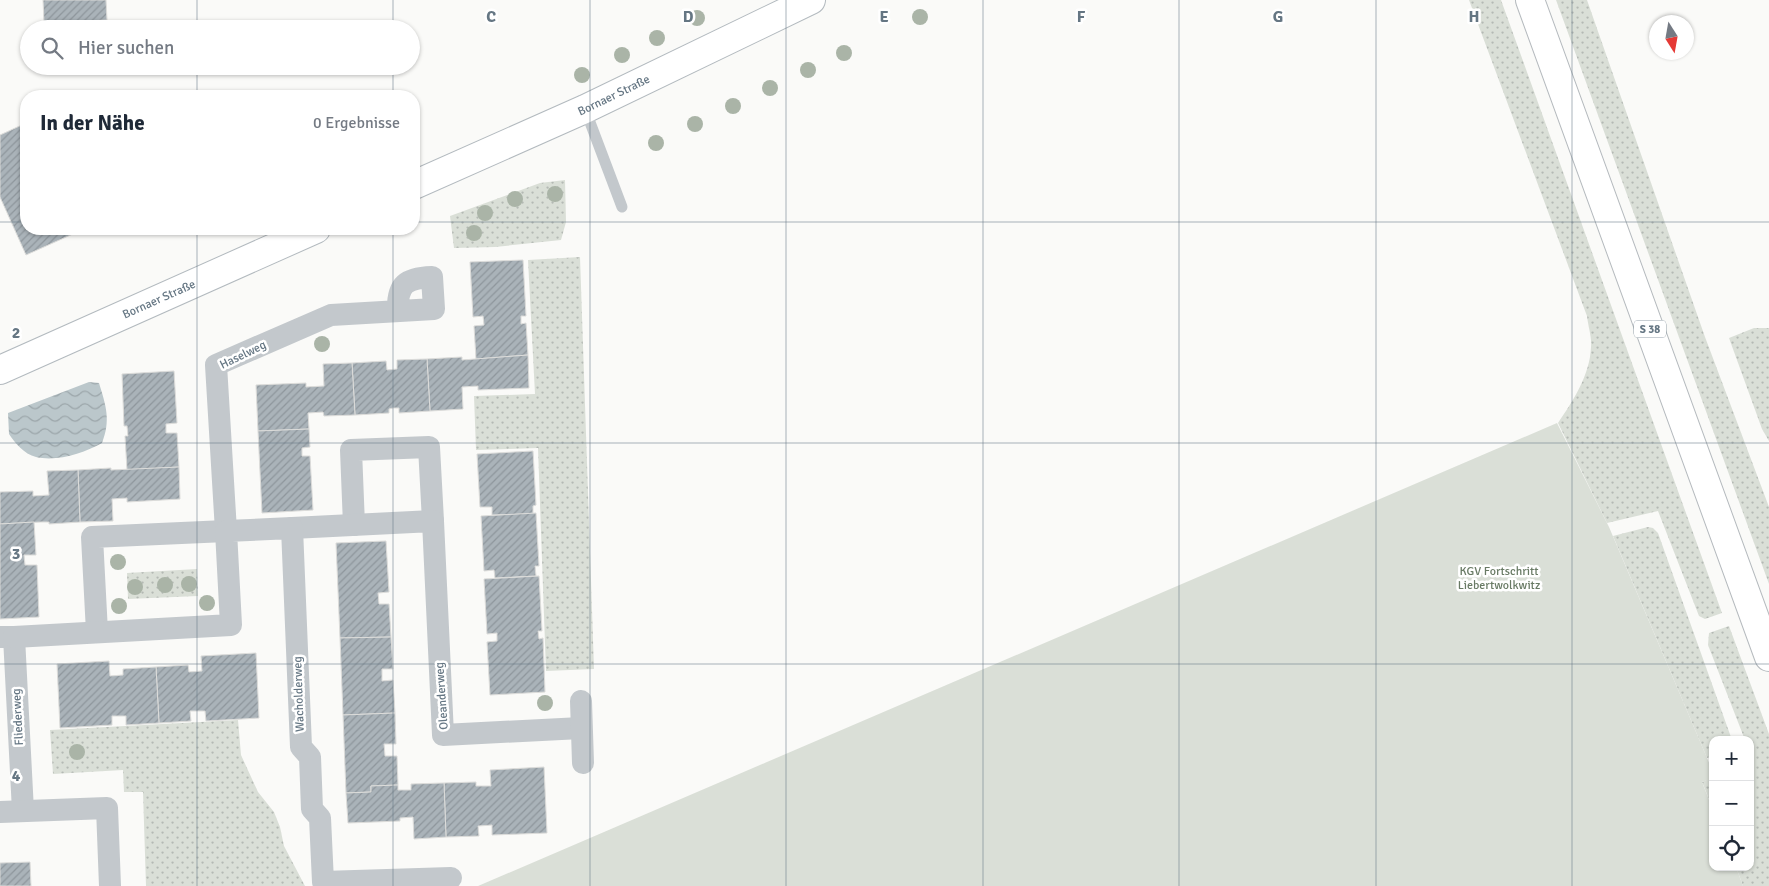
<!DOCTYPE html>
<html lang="de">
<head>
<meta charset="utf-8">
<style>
  :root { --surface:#fff; --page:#f6f6f7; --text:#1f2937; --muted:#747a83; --line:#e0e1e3 }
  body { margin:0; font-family:Signika,sans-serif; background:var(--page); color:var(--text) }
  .controls { position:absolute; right:15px; bottom:15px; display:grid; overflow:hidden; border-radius:10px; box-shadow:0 1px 4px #0004 }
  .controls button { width:45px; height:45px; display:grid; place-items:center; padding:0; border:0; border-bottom:1px solid var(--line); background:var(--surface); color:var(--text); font:25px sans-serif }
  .compass { position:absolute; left:1649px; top:15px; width:45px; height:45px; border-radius:50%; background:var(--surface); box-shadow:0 1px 4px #0004; rotate:169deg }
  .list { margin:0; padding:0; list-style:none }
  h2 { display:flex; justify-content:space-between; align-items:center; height:65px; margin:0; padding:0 20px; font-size:21px }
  h2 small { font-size:16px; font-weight:400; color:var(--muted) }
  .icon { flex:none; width:28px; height:28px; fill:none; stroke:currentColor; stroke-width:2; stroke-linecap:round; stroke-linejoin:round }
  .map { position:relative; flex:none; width:1769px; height:886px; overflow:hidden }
  .search { position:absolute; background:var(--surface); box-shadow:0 1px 4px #0004; left:20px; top:20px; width:400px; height:55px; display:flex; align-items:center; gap:12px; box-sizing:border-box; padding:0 18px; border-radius:28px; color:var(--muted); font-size:19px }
  .panel { position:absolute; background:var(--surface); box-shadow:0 1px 4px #0004; left:20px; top:90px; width:400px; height:145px; border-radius:20px }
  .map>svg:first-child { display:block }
  .grass { fill:url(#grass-dots) }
  .garden { fill:#dadfd7 }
  .water { fill:url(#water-waves) }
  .building { fill:url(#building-hatch); stroke:#dcdcda }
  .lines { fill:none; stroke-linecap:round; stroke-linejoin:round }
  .secondary-casing { stroke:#b3babf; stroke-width:30 }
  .primary-casing { stroke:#b5babe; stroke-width:30 }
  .lane { stroke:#c3c8cc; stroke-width:11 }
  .street { stroke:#c3c8cc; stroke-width:22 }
  .secondary { stroke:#fff; stroke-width:28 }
  .primary { stroke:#fff; stroke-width:28 }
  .tree { fill:#aab4a7 }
  .grid { fill:none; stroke:#657683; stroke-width:1; stroke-opacity:0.55 }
  .labels { text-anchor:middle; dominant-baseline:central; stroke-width:5; stroke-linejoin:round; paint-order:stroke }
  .shield { fill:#fff; stroke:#939fa8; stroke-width:1 }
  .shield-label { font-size:11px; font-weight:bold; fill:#657683 }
  .street-label { font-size:12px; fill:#657683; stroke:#fff }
  .park-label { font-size:12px; fill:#687a64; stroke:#fff }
  .grid-label { font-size:16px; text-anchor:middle; font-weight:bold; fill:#657683; stroke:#fff; stroke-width:5; stroke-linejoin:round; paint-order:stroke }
</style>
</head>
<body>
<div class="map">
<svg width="1769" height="886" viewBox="0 0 1769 886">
  <defs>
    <pattern id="grass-dots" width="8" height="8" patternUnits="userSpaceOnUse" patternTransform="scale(1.25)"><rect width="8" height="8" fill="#dadfd7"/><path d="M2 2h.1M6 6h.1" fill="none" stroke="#b4b9b4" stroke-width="1.8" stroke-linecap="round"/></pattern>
    <pattern id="water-waves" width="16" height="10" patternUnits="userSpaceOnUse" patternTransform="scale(1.25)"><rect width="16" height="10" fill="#bbc7cb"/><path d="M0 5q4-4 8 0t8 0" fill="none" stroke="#9ca6aa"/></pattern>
    <pattern id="building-hatch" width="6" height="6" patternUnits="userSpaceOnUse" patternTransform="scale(1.25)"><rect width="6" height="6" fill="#aab3b9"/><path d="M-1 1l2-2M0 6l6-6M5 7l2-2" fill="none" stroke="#8e969c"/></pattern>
  </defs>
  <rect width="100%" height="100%" fill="#fafaf8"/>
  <g class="grass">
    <path d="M 1469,0 L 1501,0 L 1722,613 L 1705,619 L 1699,616 L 1658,511 L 1607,523 L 1558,423 C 1573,401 1590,375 1591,347 C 1592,337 1588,326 1587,316 Z"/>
    <path d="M 1556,0 L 1587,0 L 1705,337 L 1769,507 L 1769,584 Z"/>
    <path d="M 565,180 L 566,222 L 561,240 L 495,247 L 454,248 L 450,216 L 540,183 Z"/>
    <path d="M 580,257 L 594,669 L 546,671 L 538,448 L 476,450 L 474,396 L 535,394 L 528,260 Z"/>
    <path d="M 1754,328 L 1769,328 L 1769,441 L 1762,429 L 1729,338 Z"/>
    <path d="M 1648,527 L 1653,528 L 1658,533 L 1732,740 L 1713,740 L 1713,756 L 1707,758 L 1613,536 Z"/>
    <path d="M 197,569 L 198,596 L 128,599 L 127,573 Z"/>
    <path d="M 1729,626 L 1769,734 L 1769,886 L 1743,886 L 1736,867 L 1750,867 L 1750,740 L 1745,740 L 1708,645 L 1709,633 Z"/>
    <path d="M 238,720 L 241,755 L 258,792 L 274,812 L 280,827 L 284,846 L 305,886 L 146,886 L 143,792 L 124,792 L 123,770 L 53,774 L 50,730 Z"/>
    <path d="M 1713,777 L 1713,809 L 1702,782 Z"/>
  </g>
  <path class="garden" d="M 1557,423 L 1609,527 L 1713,772 L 1713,778 L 1702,782 L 1713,810 L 1713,867 L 1736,867 L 1743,886 L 478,886 Z"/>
  <path class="water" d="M 89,382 L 99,383 C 106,406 111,420 102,443 C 84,453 57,462 36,457 C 24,454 15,443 9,434 L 8,413 Z"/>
  <g class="building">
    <path d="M 43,0 L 106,0 L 107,20 L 44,23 Z"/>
    <path d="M 24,124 L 26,128 L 26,229 L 73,229 L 75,233 L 26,255 L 0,197 L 0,135 Z"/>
    <path d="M 523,260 L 526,316 L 521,316 L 521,324 L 526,323 L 528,355 L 476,359 L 474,326 L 484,325 L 483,316 L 473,317 L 470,262 Z"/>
    <path d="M 528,355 L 529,388 L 478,390 L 478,386 L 462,387 L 463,409 L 430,411 L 427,359 L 462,357 L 462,360 Z"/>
    <path d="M 427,359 L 430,411 L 399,413 L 399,408 L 393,408 L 389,409 L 389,413 L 355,415 L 352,363 L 386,361 L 387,370 L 397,369 L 397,360 Z"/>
    <path d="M 352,363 L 355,415 L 324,416 L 323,412 L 308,413 L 309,429 L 258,431 L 256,385 L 306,383 L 306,387 L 324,386 L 323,364 Z"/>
    <path d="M 174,371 L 177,423 L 166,424 L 166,433 L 177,433 L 179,467 L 127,470 L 125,436 L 128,436 L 127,426 L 124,426 L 122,374 Z"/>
    <path d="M 309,429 L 310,447 L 302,448 L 302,456 L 310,456 L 313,510 L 262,513 L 258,431 Z"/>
    <path d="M 533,451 L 536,505 L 533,506 L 533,514 L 492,515 L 492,507 L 480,507 L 477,454 Z"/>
    <path d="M 179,467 L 180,499 L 127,502 L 127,498 L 112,499 L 113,521 L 80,522 L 78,470 L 111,468 L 111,470 Z"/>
    <path d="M 78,470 L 80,522 L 49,524 L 49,522 L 41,522 L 0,524 L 0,492 L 33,491 L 33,496 L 49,495 L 47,471 Z"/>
    <path d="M 536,513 L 539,566 L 535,566 L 536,576 L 495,578 L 494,570 L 484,571 L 481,516 Z"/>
    <path d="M 34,522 L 36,555 L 24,555 L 25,565 L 37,565 L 39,617 L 0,619 L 0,524 Z"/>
    <path d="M 386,541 L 389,592 L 378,593 L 379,604 L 389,604 L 391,637 L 340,638 L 336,543 Z"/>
    <path d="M 539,576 L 542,631 L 538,631 L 539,639 L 543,638 L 545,692 L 490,695 L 487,642 L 497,641 L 497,633 L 487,634 L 484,579 Z"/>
    <path d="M 391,637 L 393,669 L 382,669 L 382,681 L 393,680 L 395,713 L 343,715 L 340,638 Z"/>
    <path d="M 256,653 L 259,718 L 206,721 L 205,711 L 190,711 L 191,721 L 159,723 L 156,667 L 188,665 L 189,672 L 202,671 L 201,656 Z"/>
    <path d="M 109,661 L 110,676 L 123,675 L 123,669 L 156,667 L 159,723 L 126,725 L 126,716 L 112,716 L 112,725 L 60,728 L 57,664 Z"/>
    <path d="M 395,713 L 396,744 L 384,744 L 385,756 L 397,756 L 398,785 L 371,786 L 371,792 L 346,793 L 343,715 Z"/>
    <path d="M 544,767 L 547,833 L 492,835 L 492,825 L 478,826 L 479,836 L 446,837 L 444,783 L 476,782 L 476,786 L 491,786 L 490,770 Z"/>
    <path d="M 444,783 L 446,837 L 414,839 L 413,817 L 400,818 L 400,821 L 348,823 L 346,793 L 371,792 L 371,786 L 398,785 L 398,790 L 411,790 L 411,784 Z"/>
    <path d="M 30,862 L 31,886 L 0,886 L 0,863 Z"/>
  </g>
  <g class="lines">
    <g class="secondary-casing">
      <g id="secondary">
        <path id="s1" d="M 414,185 L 585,109 L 811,0"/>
        <path id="s2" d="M 0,370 L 316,229"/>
      </g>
    </g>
    <g class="primary-casing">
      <path id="primary" d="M 1530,0 L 1769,657"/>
    </g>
    <path class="lane" d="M 585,109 L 622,207"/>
    <g class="street">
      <path d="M 354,525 L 351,450 L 429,447 L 433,521"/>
      <path d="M 292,528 L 433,521 L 443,735 L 581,728"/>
      <path d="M 97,632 L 92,537 L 226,531 L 216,365 L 331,315 L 434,309 L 432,277 C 406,278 397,284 398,311"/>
      <path d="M 0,637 L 14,637 L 23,811"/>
      <path d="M 14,637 L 231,625 L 226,531 L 292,528 L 301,747 L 310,757 L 312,809 L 320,818 L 323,882 L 451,878"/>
      <path d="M 581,701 L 583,763"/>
      <path d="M 0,812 L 107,808 L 110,886"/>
    </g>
    <use href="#secondary" class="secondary"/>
    <use href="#primary" class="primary"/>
  </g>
  <g class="tree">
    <circle cx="920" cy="17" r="8"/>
    <circle cx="697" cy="18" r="8"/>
    <circle cx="657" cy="38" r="8"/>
    <circle cx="844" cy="53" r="8"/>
    <circle cx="622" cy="55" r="8"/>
    <circle cx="808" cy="70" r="8"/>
    <circle cx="582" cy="75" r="8"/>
    <circle cx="770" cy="88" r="8"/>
    <circle cx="733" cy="106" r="8"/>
    <circle cx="695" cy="124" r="8"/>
    <circle cx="656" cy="143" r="8"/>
    <circle cx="555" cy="194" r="8"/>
    <circle cx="515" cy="199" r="8"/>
    <circle cx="485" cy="213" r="8"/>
    <circle cx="474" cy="233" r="8"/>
    <circle cx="322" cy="344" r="8"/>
    <circle cx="118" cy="562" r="8"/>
    <circle cx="189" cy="584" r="8"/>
    <circle cx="165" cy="585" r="8"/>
    <circle cx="135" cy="587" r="8"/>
    <circle cx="207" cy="603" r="8"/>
    <circle cx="119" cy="606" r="8"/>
    <circle cx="545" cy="703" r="8"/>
    <circle cx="77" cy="752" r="8"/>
  </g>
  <path class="grid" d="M 197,0 L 197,29M 393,0 L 393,29M 590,0 L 590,886M 786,0 L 786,886M 983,0 L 983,886M 1179,0 L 1179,886M 1376,0 L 1376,886M 1572,0 L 1572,886M 197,66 L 197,96M 393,66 L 393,96M 0,222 L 26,222M 414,222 L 1769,222M 197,229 L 197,886M 393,229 L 393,886M 0,443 L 1769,443M 0,664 L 1769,664"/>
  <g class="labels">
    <rect class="shield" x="1634" y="320.5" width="32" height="17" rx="4"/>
    <g class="shield-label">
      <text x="1650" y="329">S 38</text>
    </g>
    <g class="street-label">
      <text stroke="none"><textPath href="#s1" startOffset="219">Bornaer Straße</textPath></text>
      <text stroke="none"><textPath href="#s2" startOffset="174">Bornaer Straße</textPath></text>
      <text transform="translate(243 355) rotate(-26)">Haselweg</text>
      <text transform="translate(299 694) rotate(-92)">Wacholderweg</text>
      <text transform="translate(442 696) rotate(-94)">Oleanderweg</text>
      <text transform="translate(18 717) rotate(-93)">Fliederweg</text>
    </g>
    <g class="park-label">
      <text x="1499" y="571">KGV Fortschritt<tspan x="1499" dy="14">Liebertwolkwitz</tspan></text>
    </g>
  </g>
  <g class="grid-label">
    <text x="491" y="22">C</text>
    <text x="688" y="22">D</text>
    <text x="884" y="22">E</text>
    <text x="1081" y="22">F</text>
    <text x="1278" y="22">G</text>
    <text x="1474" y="22">H</text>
    <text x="16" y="338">2</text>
    <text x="16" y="559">3</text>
    <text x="16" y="781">4</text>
  </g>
</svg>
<div class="controls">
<button>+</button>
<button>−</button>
<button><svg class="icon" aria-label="locate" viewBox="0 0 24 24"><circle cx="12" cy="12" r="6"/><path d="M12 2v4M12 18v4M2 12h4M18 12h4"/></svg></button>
</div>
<svg class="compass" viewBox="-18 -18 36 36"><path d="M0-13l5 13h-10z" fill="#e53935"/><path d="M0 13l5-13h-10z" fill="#747a83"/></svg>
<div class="search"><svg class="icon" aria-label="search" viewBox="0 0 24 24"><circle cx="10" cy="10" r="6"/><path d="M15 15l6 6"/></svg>Hier suchen</div>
<section class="panel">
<h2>In der Nähe<small>0 Ergebnisse</small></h2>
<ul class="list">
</ul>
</section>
</div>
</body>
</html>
